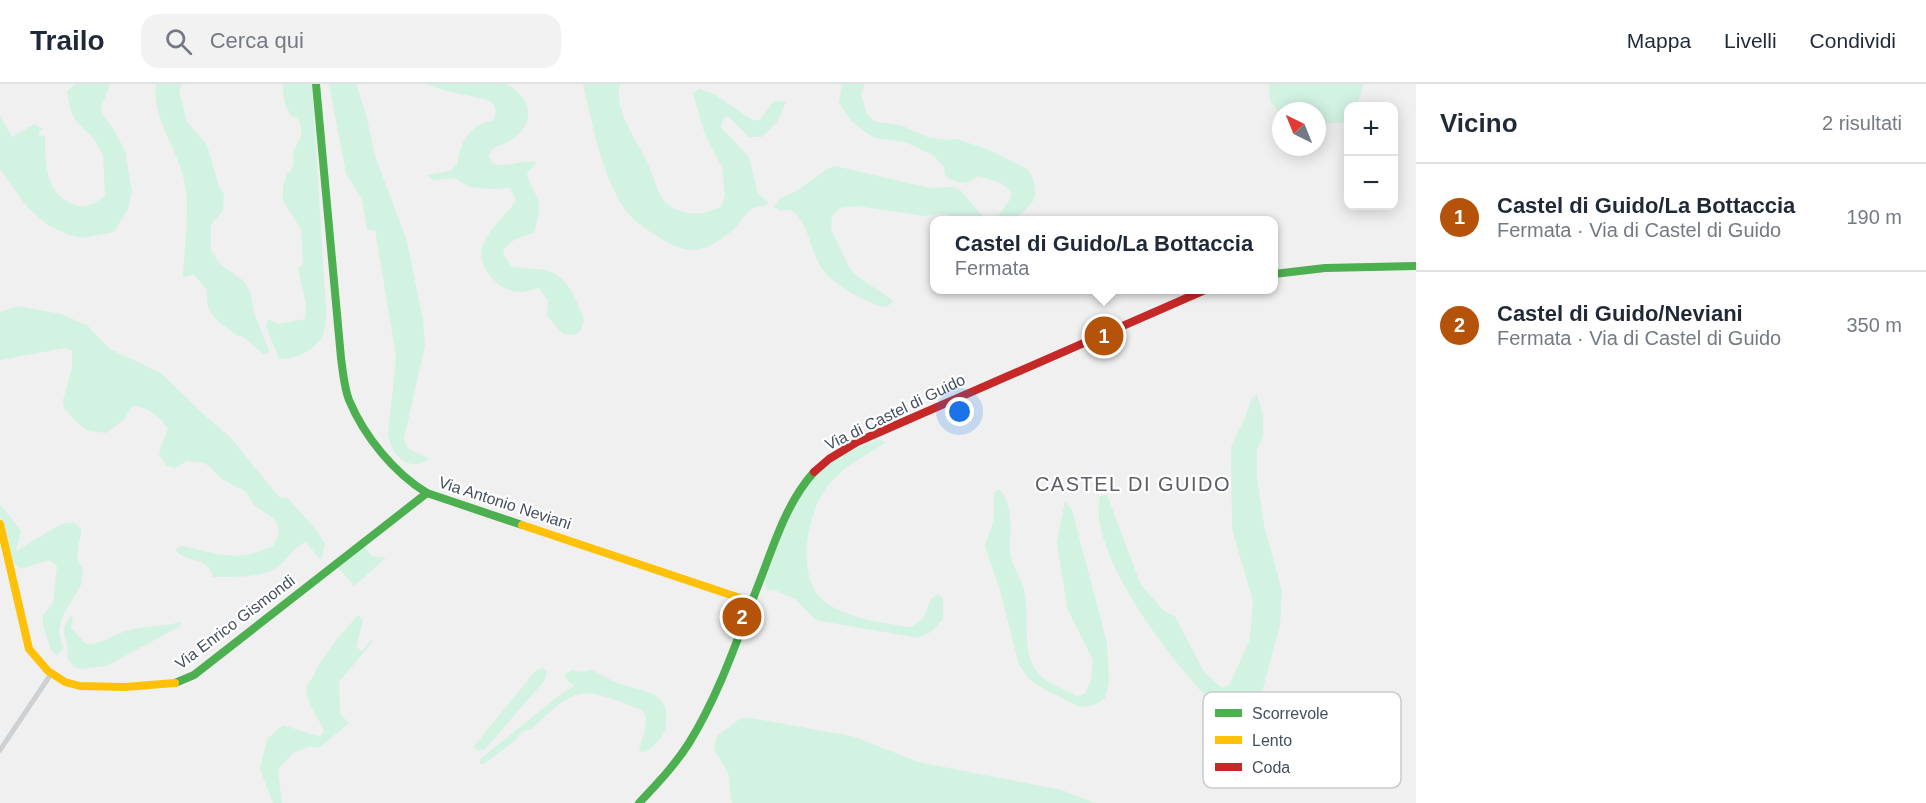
<!DOCTYPE html>
<html lang="it">
<head>
<meta charset="utf-8">
<style>
  :root { --surface:#fff; --page:#f2f2f3; --text:#1f2937; --muted:#747a83; --line:#e0e1e3; --accent:#b45309 }
  body { margin:0; font-family:Arial,sans-serif; background:var(--page); color:var(--text) }
  .controls { position:absolute; right:18px; top:18px; display:grid; overflow:hidden; border-radius:12px; box-shadow:0 3px 15px #0003 }
  .controls button { width:54px; height:54px; display:grid; place-items:center; padding:0; border:0; border-bottom:2px solid var(--line); background:var(--surface); color:var(--text); font:30px sans-serif }
  .compass { position:absolute; left:1272px; top:18px; width:54px; height:54px; border-radius:50%; background:var(--surface); box-shadow:0 3px 15px #0003; rotate:317deg }
  .you { position:absolute; left:960px; top:328px; width:21px; height:21px; margin:-15px; border:4px solid #fff; border-radius:50%; background:#1a73e8; box-shadow:0 0 0 9px #1a73e833 }
  .badge { display:grid; place-items:center; width:39px; height:39px; border-radius:50%; background:var(--accent); color:#fff; font-size:20px; font-weight:700 }
  .pin { position:absolute; translate:-50% -50%; border:3px solid #fff; box-shadow:0 2px 6px #0006 }
  .popup { position:absolute; left:930px; top:132px; width:348px; height:78px; box-sizing:border-box; display:grid; place-content:center; border-radius:12px; background:var(--surface); filter:drop-shadow(0 2px 4px #0005); font-size:20px; white-space:nowrap; color:var(--muted) }
  .popup b { font-size:22px; color:var(--text) }
  .popup::after { content:''; position:absolute; left:50%; top:100%; margin-left:-12px; border:12px solid transparent; border-top-color:var(--surface) }
  .list { margin:0; padding:0; list-style:none }
  h2 { display:flex; justify-content:space-between; align-items:center; height:78px; margin:0; padding:0 24px; font-size:26px }
  h2 small { font-size:20px; font-weight:400; color:var(--muted) }
  .list li { display:grid; grid-template-columns:39px 1fr auto; gap:18px; align-items:center; box-sizing:border-box; height:108px; padding:0 24px; border-top:2px solid var(--line) }
  .list b { display:block; font-size:22px; white-space:nowrap }
  .list p { margin:0; font-size:20px; white-space:nowrap; color:var(--muted) }
  .list em { font-size:20px; font-style:normal; color:var(--muted) }
  .icon { flex:none; width:33px; height:33px; fill:none; stroke:currentColor; stroke-width:2; stroke-linecap:round; stroke-linejoin:round }
  .map { position:relative; flex:none; width:1416px; height:719px; overflow:hidden }
  header { display:flex; align-items:center; gap:36px; box-sizing:border-box; height:84px; padding:0 30px; background:var(--surface); border-bottom:2px solid var(--line) }
  header strong { font-size:28px }
  nav { display:flex; gap:33px; margin-inline-start:auto; font-size:21px }
  .search { width:420px; height:54px; background:var(--page); display:flex; align-items:center; gap:15px; box-sizing:border-box; padding:0 21px; border-radius:18px; color:var(--muted); font-size:22px }
  main { display:flex }
  aside { flex:1; background:var(--surface) }
  .map>svg:first-child { display:block }
  .green { fill:#d2f2e2 }
  .lines { fill:none; stroke-linecap:round; stroke-linejoin:round }
  .street { stroke:#ced1d4; stroke-width:5 }
  .fast { stroke:#4caf50; stroke-width:8 }
  .slow { stroke:#ffc107; stroke-width:8 }
  .jam { stroke:#c62828; stroke-width:8 }
  .labels { text-anchor:middle; dominant-baseline:central; stroke-width:4.5; stroke-linejoin:round; paint-order:stroke }
  .street-label { font-size:16px; fill:#45505f; stroke:#fff }
  .quarter-label { font-size:20px; letter-spacing:1.5px; fill:#5b5e65; stroke:#fff }
  .key { fill:#fff; stroke:#c7cacf; stroke-width:1.5 }
  .key-label { font-size:16px; fill:#45505f }
</style>
</head>
<body>
<header>
<strong>Trailo</strong>
<div class="search"><svg class="icon" aria-label="search" viewBox="0 0 24 24"><circle cx="10" cy="10" r="6"/><path d="M15 15l6 6"/></svg>Cerca qui</div>
<nav><a>Mappa</a><a>Livelli</a><a>Condividi</a></nav>
</header>
<main>
<div class="map">
<svg width="1416" height="719" viewBox="0 0 1416 719">
  <rect width="100%" height="100%" fill="#f1f0f0"/>
  <g class="green">
    <path d="M 75,0 L 110,0 L 101,24 L 103,31 L 114,46 L 125,67 L 132,107 L 128,125 L 114,148 L 83,154 L 69,151 L 49,142 L 27,123 L 0,85 L 0,32 L 12,53 L 35,40 L 43,45 L 39,46 L 39,52 L 45,52 C 45,68 45,89 53,103 C 57,113 73,123 84,122 C 91,122 99,116 105,112 L 103,71 L 95,56 L 76,37 L 70,25 L 67,7 Z"/>
    <path d="M 156,0 L 182,0 L 179,7 L 187,38 L 207,61 L 219,102 L 224,111 L 223,126 L 211,141 L 211,166 L 220,180 L 244,197 L 250,208 L 254,229 L 270,269 L 263,270 L 242,252 L 238,252 C 220,238 204,232 207,206 L 194,191 L 183,193 C 184,163 190,131 185,101 C 180,67 151,35 156,0 Z"/>
    <path d="M 282,0 L 312,0 L 326,226 C 326,233 326,243 323,250 C 315,267 297,275 279,275 L 266,242 L 268,235 L 279,240 L 305,235 L 306,220 L 298,184 L 303,181 L 301,145 L 283,117 L 283,104 L 286,92 L 294,81 L 293,68 L 301,52 L 301,41 L 298,35 L 290,31 L 285,20 Z"/>
    <path d="M 329,0 L 356,0 L 366,30 L 375,72 L 406,154 L 423,235 L 425,262 L 404,354 C 406,370 419,367 429,375 C 408,389 391,371 388,350 L 396,273 L 375,146 L 367,146 L 362,116 L 346,89 Z"/>
    <path d="M 427,0 L 506,0 C 529,12 538,36 514,54 C 508,59 499,61 492,65 L 489,72 L 492,79 C 505,85 520,75 537,78 L 527,89 C 529,99 532,102 536,111 C 542,122 537,137 534,149 C 523,153 505,156 503,170 L 512,183 C 523,185 534,184 545,186 C 568,191 577,217 584,236 L 581,246 L 575,251 L 563,250 L 547,232 L 548,216 L 539,204 C 533,205 526,208 521,208 C 499,209 475,182 483,161 C 489,143 507,132 516,116 L 510,104 L 490,105 L 470,103 L 454,94 L 433,96 L 428,91 L 450,87 L 457,81 C 461,57 468,42 493,36 L 496,28 L 494,21 L 488,16 L 443,6 Z"/>
    <path d="M 583,0 L 620,0 C 620,4 618,10 619,14 C 621,36 637,57 647,77 C 652,88 658,111 666,119 C 681,133 705,132 721,122 L 725,112 L 722,83 L 705,51 L 693,9 L 699,5 L 714,10 L 754,37 L 760,35 L 774,17 L 786,18 L 777,38 L 762,53 L 749,53 L 728,32 L 723,35 L 721,43 L 749,73 L 758,110 L 768,118 L 765,122 C 748,121 744,135 734,145 C 728,151 715,159 707,163 C 690,170 674,163 660,154 C 646,145 631,136 622,121 C 601,87 592,39 583,0 Z"/>
    <path d="M 842,0 L 865,0 L 861,10 L 867,30 L 874,37 L 903,42 L 927,53 L 947,56 L 956,55 L 987,65 L 1027,85 C 1031,89 1032,93 1034,98 C 1040,119 1026,124 1013,136 L 997,136 C 1000,125 1009,122 1012,110 C 1005,98 991,96 978,92 C 964,102 959,100 945,92 L 944,83 L 934,72 L 905,58 L 874,54 L 852,38 L 839,19 Z"/>
    <path d="M 1269,0 L 1364,0 L 1357,22 L 1348,22 L 1348,36 L 1342,39 L 1317,40 L 1317,27 L 1281,27 L 1281,31 L 1280,30 L 1270,17 Z"/>
    <path d="M 835,82 L 930,104 L 953,103 L 961,107 L 986,136 L 960,136 L 944,129 L 924,132 L 858,122 L 840,124 L 832,131 L 831,145 L 850,185 L 858,193 L 890,214 L 893,218 L 886,223 C 869,221 833,200 823,186 C 811,171 809,140 794,128 C 790,125 785,126 780,127 L 774,122 L 779,115 L 798,106 L 827,85 Z"/>
    <path d="M 17,222 L 61,230 L 87,241 L 110,265 L 161,289 L 202,329 L 230,353 L 280,414 L 287,413 L 317,447 L 325,460 L 321,477 L 306,458 C 294,463 290,472 281,480 C 264,495 235,493 213,493 C 207,470 186,480 175,466 L 181,462 C 220,469 233,480 273,462 L 279,450 L 277,439 L 273,434 L 254,421 L 246,408 L 222,395 L 205,379 L 187,377 L 175,384 L 167,382 L 159,371 L 161,362 L 168,345 C 158,331 149,323 132,322 L 124,336 L 106,349 L 88,347 L 75,337 L 64,324 L 63,316 L 72,284 L 72,266 L 65,264 L 0,276 L 0,228 Z"/>
    <path d="M 1257,310 L 1263,332 L 1263,352 L 1257,366 L 1257,392 L 1264,441 L 1282,507 L 1280,541 L 1260,615 L 1249,626 L 1225,631 C 1183,594 1085,470 1100,412 L 1107,411 L 1141,501 L 1164,527 L 1175,532 L 1204,588 L 1222,604 L 1230,600 L 1250,555 L 1253,517 L 1232,445 L 1231,363 L 1246,331 L 1252,314 Z"/>
    <path d="M 880,355 L 885,359 C 866,371 844,382 830,399 C 807,425 794,493 824,517 C 845,534 885,540 911,543 L 923,535 L 931,515 L 938,510 L 943,514 L 943,535 L 931,548 L 918,554 L 816,536 L 795,515 L 775,506 L 767,507 L 765,498 C 779,459 791,407 826,381 C 842,369 862,363 880,355 Z"/>
    <path d="M 999,405 C 1014,420 1010,446 1010,466 C 1011,482 1023,495 1025,510 C 1030,538 1019,573 1043,594 C 1052,601 1066,606 1076,612 L 1085,610 L 1091,596 L 1093,576 L 1067,524 L 1057,458 L 1065,417 L 1072,426 L 1107,559 L 1109,598 L 1105,614 L 1094,621 L 1080,623 L 1044,605 L 1029,595 L 1019,581 L 1000,506 L 985,462 L 994,435 L 994,408 Z"/>
    <path d="M 0,420 L 21,447 L 16,467 L 61,440 L 74,438 L 81,445 C 81,460 72,471 83,485 L 81,501 L 63,531 L 59,546 L 63,566 L 56,571 L 51,566 L 43,541 L 43,531 L 53,519 L 57,482 L 49,476 L 21,485 L 14,480 L 0,433 Z"/>
    <path d="M 364,463 L 372,472 L 386,474 L 354,502 L 338,483 Z"/>
    <path d="M 358,531 L 363,537 L 356,563 L 362,567 L 371,556 L 373,557 L 339,598 L 340,630 L 349,639 L 320,663 L 308,663 L 293,669 L 278,686 L 282,719 L 273,719 L 260,685 L 267,655 L 283,641 L 320,653 L 324,647 C 320,636 303,614 307,602 C 310,596 315,593 316,585 L 337,555 Z"/>
    <path d="M 71,532 L 73,536 L 71,544 L 86,560 C 101,561 112,551 126,547 C 145,542 164,542 182,538 L 179,543 L 106,582 L 80,585 L 74,583 L 67,574 C 71,555 56,549 71,532 Z"/>
    <path d="M 543,584 L 547,588 L 545,596 L 485,665 L 478,667 L 473,663 L 537,585 Z"/>
    <path d="M 572,586 L 581,588 L 592,586 C 601,590 611,597 621,600 C 647,609 670,606 666,642 C 664,653 653,665 642,669 L 639,666 C 642,654 651,636 642,626 C 625,620 592,604 575,611 C 559,617 544,634 531,645 C 523,646 519,650 516,656 L 484,680 L 481,680 L 479,676 L 557,613 L 574,602 L 565,594 L 565,590 Z"/>
    <path d="M 741,634 L 750,634 L 852,652 L 918,678 L 1062,706 L 1095,719 L 732,719 L 728,689 L 714,665 L 717,652 Z"/>
  </g>
  <g class="lines">
    <path class="street" d="M 0,666 L 51,590"/>
    <g class="fast">
      <path d="M 316,0 L 341,274 C 343,288 344,303 349,316 C 364,352 394,389 427,409 L 522,441"/>
      <path d="M 1274,190 L 1325,184 L 1416,182"/>
      <path d="M 175,599 L 194,591 L 427,409"/>
      <path d="M 639,719 C 657,700 675,681 689,659 C 720,609 738,553 759,499 C 774,461 786,419 814,388"/>
    </g>
    <g class="slow">
      <path d="M 0,440 L 29,565 L 48,587 L 65,598 L 80,602 L 125,603 L 175,599"/>
      <path d="M 522,441 L 752,518"/>
    </g>
    <path class="jam" d="M 814,388 L 829,375 L 857,358 L 1205,206"/>
  </g>
  <g class="labels">
    <g class="street-label">
      <text transform="translate(895 328) rotate(-26)">Via di Castel di Guido</text>
      <text transform="translate(505 419) rotate(18)">Via Antonio Neviani</text>
      <text transform="translate(235 538) rotate(-37)">Via Enrico Gismondi</text>
    </g>
    <g class="quarter-label">
      <text x="1133" y="400">CASTEL DI GUIDO</text>
    </g>
  </g>
  <rect x="1203" y="608" width="198" height="96" rx="9" class="key"/>
  <rect x="1215" y="625" width="27" height="8" fill="#4caf50"/>
  <rect x="1215" y="652" width="27" height="8" fill="#ffc107"/>
  <rect x="1215" y="679" width="27" height="8" fill="#c62828"/>
  <g class="key-label">
    <text x="1252" y="635">Scorrevole</text>
    <text x="1252" y="662">Lento</text>
    <text x="1252" y="689">Coda</text>
  </g>
</svg>
<div class="controls">
<button>+</button>
<button>−</button>
</div>
<svg class="compass" viewBox="-18 -18 36 36"><path d="M0-13l5 13h-10z" fill="#e53935"/><path d="M0 13l5-13h-10z" fill="#747a83"/></svg>
<div class="you"></div>
<div class="pin badge" style="left:1104px;top:252px">1</div>
<div class="popup"><b>Castel di Guido/La Bottaccia</b>Fermata</div>
<div class="pin badge" style="left:742px;top:533px">2</div>
</div>
<aside>
<h2>Vicino<small>2 risultati</small></h2>
<ul class="list">
<li><span class="badge">1</span><div><b>Castel di Guido/La Bottaccia</b><p>Fermata · Via di Castel di Guido</p></div><em>190 m</em></li>
<li><span class="badge">2</span><div><b>Castel di Guido/Neviani</b><p>Fermata · Via di Castel di Guido</p></div><em>350 m</em></li>
</ul>
</aside>
</main>
</body>
</html>
